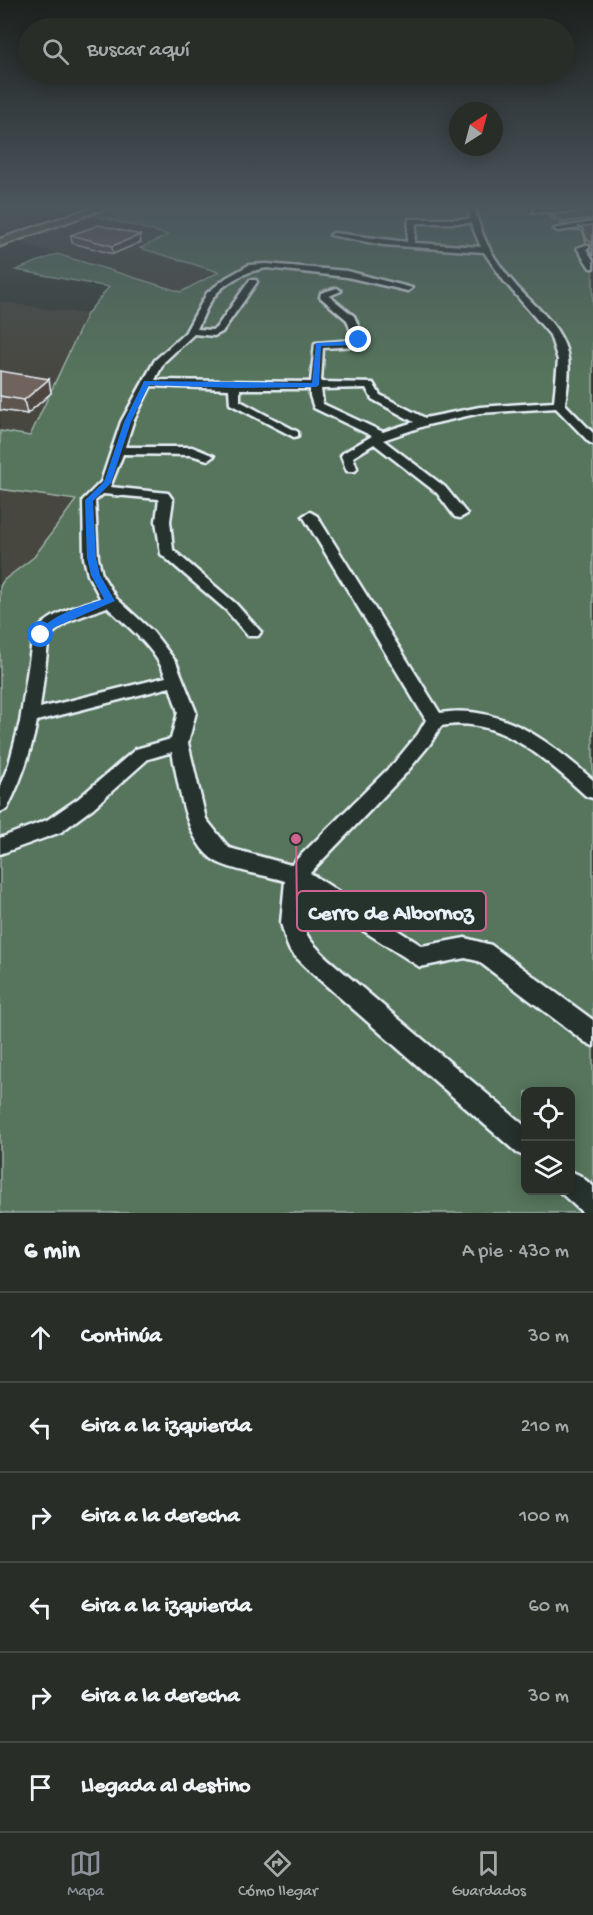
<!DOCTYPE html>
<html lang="es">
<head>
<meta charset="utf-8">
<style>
  :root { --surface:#282d28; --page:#343934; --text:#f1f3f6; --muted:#a5a8a8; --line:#444945; --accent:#8c9099 }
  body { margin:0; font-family:"Gochi Hand",sans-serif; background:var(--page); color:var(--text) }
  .controls { position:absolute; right:18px; bottom:18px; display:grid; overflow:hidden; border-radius:12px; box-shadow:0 3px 15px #0003 }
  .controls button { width:54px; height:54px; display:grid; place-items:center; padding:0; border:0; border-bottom:2px solid var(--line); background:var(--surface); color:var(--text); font:30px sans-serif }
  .compass { position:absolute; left:449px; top:102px; width:54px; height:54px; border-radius:50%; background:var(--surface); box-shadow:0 3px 15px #0003; rotate:36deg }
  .stop { position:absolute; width:18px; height:18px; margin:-14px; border:4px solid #1a73e8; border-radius:50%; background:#fff }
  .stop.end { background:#1a73e8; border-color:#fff; box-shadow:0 2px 6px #0008 }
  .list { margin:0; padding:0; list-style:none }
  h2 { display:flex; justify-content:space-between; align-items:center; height:78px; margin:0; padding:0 24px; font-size:26px }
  h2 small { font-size:20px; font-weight:400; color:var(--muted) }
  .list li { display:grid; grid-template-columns:39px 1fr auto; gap:18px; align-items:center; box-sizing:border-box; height:90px; padding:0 24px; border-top:2px solid var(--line) }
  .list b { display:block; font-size:22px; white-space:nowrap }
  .list em { font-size:20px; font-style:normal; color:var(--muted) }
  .icon { flex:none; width:33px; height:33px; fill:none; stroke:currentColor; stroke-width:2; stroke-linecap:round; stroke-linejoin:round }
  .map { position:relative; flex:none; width:593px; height:1213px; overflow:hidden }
  .search { position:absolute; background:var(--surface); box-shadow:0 3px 15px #0003; left:18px; right:18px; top:18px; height:66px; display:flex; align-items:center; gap:15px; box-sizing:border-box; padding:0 21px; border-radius:33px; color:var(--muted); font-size:22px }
  .sheet { height:618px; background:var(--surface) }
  nav { display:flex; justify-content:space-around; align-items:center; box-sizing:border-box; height:84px; border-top:2px solid var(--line); background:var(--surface); font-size:16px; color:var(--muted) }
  nav a { display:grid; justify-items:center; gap:3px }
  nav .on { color:var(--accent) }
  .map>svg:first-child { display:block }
  .built { fill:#464741 }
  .green { fill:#56745b; stroke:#9fb2aa; stroke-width:1.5; fill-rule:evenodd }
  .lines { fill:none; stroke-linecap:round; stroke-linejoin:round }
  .street-casing { stroke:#e8f1f8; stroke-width:5 }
  .primary-casing { stroke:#e8f1f8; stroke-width:5 }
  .street { fill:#26332d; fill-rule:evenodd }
  .primary { fill:#706f59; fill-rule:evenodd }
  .wall { fill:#5f544f; stroke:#e8f1f8; stroke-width:1.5 }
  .shaded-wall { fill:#4e4540; stroke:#e8f1f8; stroke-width:1.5 }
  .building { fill:#6f625c; stroke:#e8f1f8; stroke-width:1.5 }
  .route { fill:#1a73e8 }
  .leader { fill:none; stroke:#cf6492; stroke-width:2 }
  .callout-dot { fill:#cf6492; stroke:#26332d; stroke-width:2 }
  .callout { fill:#26332d; stroke:#cf6492; stroke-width:2 }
  .callout-label { font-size:22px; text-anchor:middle; font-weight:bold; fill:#e8f1f8 }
</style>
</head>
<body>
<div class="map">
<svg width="593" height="1213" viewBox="0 0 593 1213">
  <rect width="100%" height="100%" fill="#353c36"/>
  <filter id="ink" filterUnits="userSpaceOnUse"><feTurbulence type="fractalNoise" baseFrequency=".0167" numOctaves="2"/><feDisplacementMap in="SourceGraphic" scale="12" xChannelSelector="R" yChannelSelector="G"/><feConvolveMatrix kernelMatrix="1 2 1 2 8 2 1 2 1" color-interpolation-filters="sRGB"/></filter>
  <g filter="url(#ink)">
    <g class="built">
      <path d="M 0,206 L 84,206 L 0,234 Z"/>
      <path d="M 89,214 L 170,235 L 141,249 L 219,272 L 181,292 L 15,241 Z"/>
      <path d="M 0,302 L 87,314 L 30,436 L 0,431 Z"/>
      <path d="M 0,489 L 77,499 L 34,557 L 4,580 L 0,586 Z"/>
    </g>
    <path class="green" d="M 114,206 L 247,206 L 274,212 L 288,206 L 593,206 L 593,1213 L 0,1213 L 0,586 L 4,580 L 34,557 L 76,500 L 0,489 L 0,431 L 30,436 L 87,314 L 109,287 L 16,270 L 57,254 L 181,292 L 219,272 L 140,248 L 168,235 L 89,214 ZM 526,1092 L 570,1092 L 570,1190 L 526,1190 Z"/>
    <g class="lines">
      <g class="street-casing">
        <g id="street">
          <path d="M 468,206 L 475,206 C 479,237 497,264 517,287 C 536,307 560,325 567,353 C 571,370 567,388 565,404 L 593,433 L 593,444 L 589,442 L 556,408 L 480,413 L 427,425 L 383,440 L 445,487 L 467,514 L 460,518 L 455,517 L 437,493 L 374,444 L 353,457 L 357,468 L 355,471 L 347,471 L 341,456 L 343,453 L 372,436 L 314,408 L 310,396 L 310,389 L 240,389 L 240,401 L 298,432 L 298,436 L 294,437 L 230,404 L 229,389 L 151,386 L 133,422 L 125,447 L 192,447 L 214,456 L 208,460 L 191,455 L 123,454 L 110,487 L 168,493 L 173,500 L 170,521 L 173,550 L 236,604 L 261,632 L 258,636 L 248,636 L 226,610 L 161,554 L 156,521 L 159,499 L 103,494 L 95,501 L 98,558 L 102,575 L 116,598 L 153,632 L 176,662 L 196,712 L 188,743 L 206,819 L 229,848 L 291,865 L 394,763 L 418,734 L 426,720 L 303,516 L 310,512 L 317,516 L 440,713 C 501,703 550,742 593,780 L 593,798 L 586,796 C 545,759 500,715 441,726 L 430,744 L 406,773 L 310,873 L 422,946 L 465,938 L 491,945 L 593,1020 L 593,1046 L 585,1042 L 478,961 L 465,958 L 420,967 L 306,894 C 299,929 302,933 328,959 L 526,1127 L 526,1157 L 517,1153 L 312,973 L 290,951 L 287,944 L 281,923 L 285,881 C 265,875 235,871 217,862 C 185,844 179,784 172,752 L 148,759 L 93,808 L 61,832 L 0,854 L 0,838 L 47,820 L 79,798 L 136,749 L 171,739 L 178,712 L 170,687 L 37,721 C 31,753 21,781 7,809 L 0,812 L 0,786 L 9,764 L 20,722 L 33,635 C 48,613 77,606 101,599 L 88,575 L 84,558 L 83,500 L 101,482 L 121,422 L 155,360 L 185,333 L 207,293 L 226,278 L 249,265 L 267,264 L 347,271 L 412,288 L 408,291 L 347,277 L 267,268 C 249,270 224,282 213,298 C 206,307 202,319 197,329 L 212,330 L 216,328 L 250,280 L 256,280 L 257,282 L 222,332 L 214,336 L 194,334 L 164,362 L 155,380 L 311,382 L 315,343 L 354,340 L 347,320 L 320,297 L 321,293 L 337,288 L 341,291 L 329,296 L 354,316 L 364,340 L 357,346 L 323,348 L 321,382 L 373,383 L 380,395 L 425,418 L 480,407 L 554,402 L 558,360 L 550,335 L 504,281 L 484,252 L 384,245 L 330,235 L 334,233 L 407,242 L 409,219 L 470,219 ZM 416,223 L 471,223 L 481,247 L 414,243 ZM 366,388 L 372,399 L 414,422 L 383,432 L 323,404 L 321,389 ZM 107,607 C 128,627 156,648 166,677 L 40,708 L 49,636 L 69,621 Z"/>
          <path d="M 536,208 L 593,208 L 593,212 L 533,212 Z"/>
          <path d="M 593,222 L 593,226 L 558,231 L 554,229 Z"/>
          <path d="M 586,245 L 590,247 L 586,249 L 593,260 L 593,268 L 590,268 L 577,248 Z"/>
          <path d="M 570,1171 L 579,1175 L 593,1186 L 593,1213 L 583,1213 L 561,1193 L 559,1190 L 570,1190 Z"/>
        </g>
      </g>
      <g class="primary-casing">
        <path id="primary" d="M 96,206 L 112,206 L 0,246 L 0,239 Z"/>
      </g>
      <use href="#street" class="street"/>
      <use href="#primary" class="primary"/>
    </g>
    <g class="wall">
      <path d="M 593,212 L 593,220 L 564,225 L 550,218 L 550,215 Z"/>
      <path d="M 593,225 L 593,255 L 589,250 L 591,245 L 586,243 L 583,232 L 579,230 L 579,227 Z"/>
      <path d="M 71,235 L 141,242 L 113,254 L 72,243 Z"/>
      <path d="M 0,371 L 51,393 L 27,414 L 0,410 Z"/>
    </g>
    <g class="shaded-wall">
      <path d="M 593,218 L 593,220 L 564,225 L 565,222 Z"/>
      <path d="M 140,235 L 141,242 L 113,254 L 112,246 Z"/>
      <path d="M 49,379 L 51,393 L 27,414 L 24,400 Z"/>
    </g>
    <g class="building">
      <path d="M 592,211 L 593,218 L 565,222 L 550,215 Z"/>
      <path d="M 99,225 L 140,235 L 112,246 L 71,235 Z"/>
      <path d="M 593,225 L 593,251 L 590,247 L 593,243 L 587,240 L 583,229 L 579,227 Z"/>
      <path d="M 0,371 L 49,379 L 24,400 L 0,396 Z"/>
    </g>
  </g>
  <linearGradient id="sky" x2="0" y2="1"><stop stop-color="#1d211e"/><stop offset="0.55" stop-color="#4b565d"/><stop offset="1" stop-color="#4b565d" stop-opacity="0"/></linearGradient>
  <rect width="593" height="376" fill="url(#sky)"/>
  <path class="route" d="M 359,339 L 362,340 L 357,345 L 321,346 L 319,385 L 316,387 L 235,388 L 149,385 L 131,422 L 111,483 L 93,501 L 96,558 L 100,575 L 115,601 L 53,628 L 45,637 L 38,637 L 36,635 C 51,614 80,607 104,599 L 91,575 L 87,558 L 85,500 L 104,482 L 124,422 L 144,381 L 312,383 L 316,343 L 355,341 Z"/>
  <path class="leader" d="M296 839L297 911"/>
  <circle class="callout-dot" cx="296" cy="839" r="6"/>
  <rect class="callout" x="297" y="891" width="189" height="40" rx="6"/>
  <g class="callout-label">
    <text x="391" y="919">Cerro de Albornoz</text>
  </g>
</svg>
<div class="controls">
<button><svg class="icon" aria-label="locate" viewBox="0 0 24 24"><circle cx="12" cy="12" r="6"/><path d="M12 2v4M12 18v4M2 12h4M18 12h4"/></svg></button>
<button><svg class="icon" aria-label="layers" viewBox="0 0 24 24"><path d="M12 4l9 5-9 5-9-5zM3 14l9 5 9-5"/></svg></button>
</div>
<svg class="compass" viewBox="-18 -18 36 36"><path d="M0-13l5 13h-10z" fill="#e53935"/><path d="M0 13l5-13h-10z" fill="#a5a8a8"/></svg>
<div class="stop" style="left:41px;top:635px"></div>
<div class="stop end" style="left:359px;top:340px"></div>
<div class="search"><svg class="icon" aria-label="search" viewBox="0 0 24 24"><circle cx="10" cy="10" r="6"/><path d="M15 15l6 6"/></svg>Buscar aquí</div>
</div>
<section class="sheet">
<h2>6 min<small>A pie · 430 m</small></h2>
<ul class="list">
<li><svg class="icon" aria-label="ahead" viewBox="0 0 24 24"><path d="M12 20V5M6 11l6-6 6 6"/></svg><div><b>Continúa</b></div><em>30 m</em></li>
<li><svg class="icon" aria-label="left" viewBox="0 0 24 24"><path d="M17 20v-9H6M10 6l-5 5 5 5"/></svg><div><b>Gira a la izquierda</b></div><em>210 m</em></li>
<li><svg class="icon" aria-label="right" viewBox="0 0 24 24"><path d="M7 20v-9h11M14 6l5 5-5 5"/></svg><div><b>Gira a la derecha</b></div><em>100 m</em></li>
<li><svg class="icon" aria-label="left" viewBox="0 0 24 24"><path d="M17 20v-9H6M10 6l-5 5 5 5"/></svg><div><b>Gira a la izquierda</b></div><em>60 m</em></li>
<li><svg class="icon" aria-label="right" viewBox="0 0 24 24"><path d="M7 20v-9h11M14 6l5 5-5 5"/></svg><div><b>Gira a la derecha</b></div><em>30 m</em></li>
<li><svg class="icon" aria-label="arrive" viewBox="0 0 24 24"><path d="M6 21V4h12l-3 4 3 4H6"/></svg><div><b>Llegada al destino</b></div></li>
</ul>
</section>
<nav>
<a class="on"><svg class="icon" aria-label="map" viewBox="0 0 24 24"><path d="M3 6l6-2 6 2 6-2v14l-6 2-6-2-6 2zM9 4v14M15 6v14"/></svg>Mapa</a>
<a><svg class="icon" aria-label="directions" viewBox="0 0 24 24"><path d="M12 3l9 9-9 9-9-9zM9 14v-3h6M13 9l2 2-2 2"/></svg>Cómo llegar</a>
<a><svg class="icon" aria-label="saved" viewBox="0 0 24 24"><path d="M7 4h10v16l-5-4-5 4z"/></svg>Guardados</a>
</nav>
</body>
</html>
